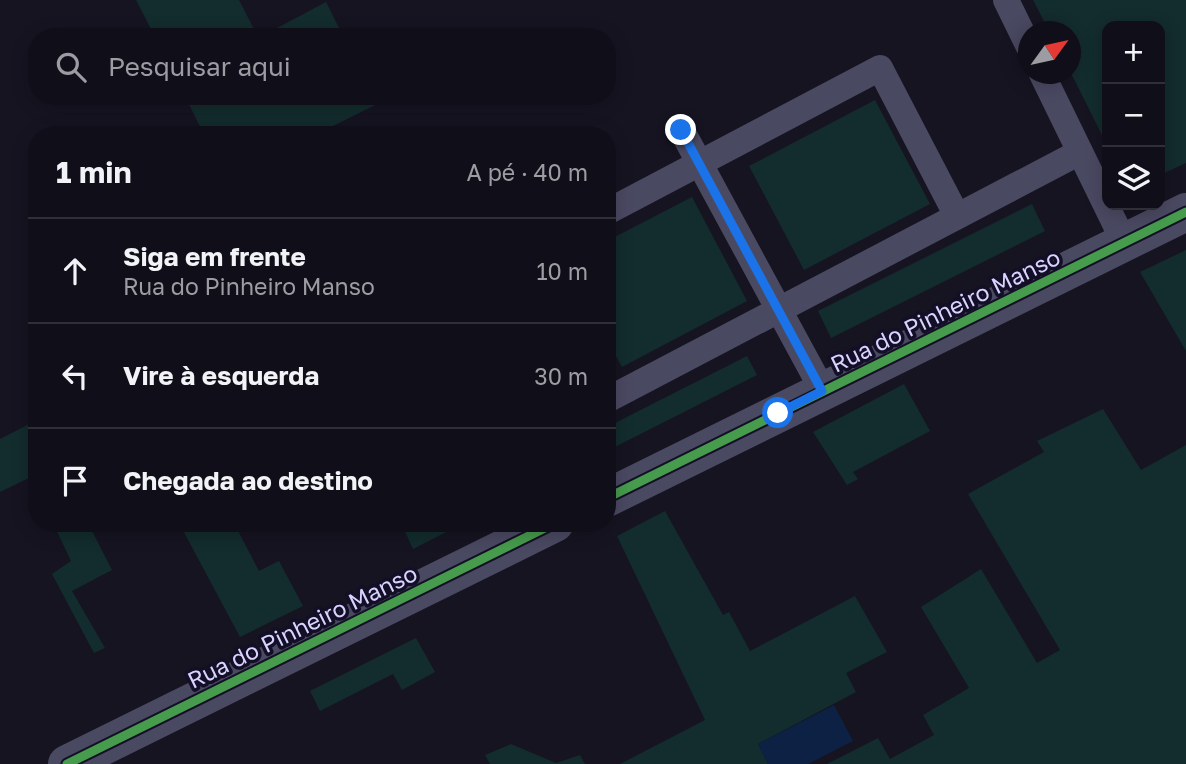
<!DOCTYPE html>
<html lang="pt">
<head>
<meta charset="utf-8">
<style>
  :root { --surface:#100f19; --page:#191822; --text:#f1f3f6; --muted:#9c9ca2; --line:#302f38 }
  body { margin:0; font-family:"Golos Text",sans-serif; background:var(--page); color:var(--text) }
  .controls { position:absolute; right:21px; top:21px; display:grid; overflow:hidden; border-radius:14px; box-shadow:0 4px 18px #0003 }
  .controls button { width:63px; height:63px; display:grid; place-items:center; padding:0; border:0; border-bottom:2px solid var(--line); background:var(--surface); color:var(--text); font:35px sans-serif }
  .compass { position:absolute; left:1018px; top:21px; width:63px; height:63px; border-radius:50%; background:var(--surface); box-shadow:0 4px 18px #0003; rotate:57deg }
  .stop { position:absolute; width:21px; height:21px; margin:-16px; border:5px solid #1a73e8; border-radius:50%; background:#fff }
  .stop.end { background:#1a73e8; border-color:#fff; box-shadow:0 2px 7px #0008 }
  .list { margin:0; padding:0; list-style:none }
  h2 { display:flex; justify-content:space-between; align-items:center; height:91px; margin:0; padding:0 28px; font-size:30px }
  h2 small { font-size:23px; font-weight:400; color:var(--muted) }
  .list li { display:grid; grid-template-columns:46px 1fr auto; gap:21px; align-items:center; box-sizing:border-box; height:105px; padding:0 28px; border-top:2px solid var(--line) }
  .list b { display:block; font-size:26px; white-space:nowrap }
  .list p { margin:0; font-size:23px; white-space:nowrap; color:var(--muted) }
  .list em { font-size:23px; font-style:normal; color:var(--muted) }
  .icon { flex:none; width:38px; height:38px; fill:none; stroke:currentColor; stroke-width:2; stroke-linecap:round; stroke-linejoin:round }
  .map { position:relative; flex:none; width:1186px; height:764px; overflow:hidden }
  .search { position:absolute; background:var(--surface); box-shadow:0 4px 18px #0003; left:28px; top:28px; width:588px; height:77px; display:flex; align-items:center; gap:18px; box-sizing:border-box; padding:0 24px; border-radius:28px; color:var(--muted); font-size:26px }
  .panel { position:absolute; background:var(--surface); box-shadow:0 4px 18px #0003; left:28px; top:126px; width:588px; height:406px; border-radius:28px }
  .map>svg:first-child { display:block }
  .garden { fill:#132c2d }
  .water { fill:#0d2144 }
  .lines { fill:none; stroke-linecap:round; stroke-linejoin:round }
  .service { stroke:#4a4962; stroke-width:26 }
  .minor { stroke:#4a4962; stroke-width:38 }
  .cycleway-casing { stroke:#130f26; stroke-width:13 }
  .cycleway { stroke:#469c4c; stroke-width:9 }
  .route { stroke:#1a73e8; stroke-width:9 }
  .labels { text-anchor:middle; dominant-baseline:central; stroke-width:7; stroke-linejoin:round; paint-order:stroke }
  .street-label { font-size:23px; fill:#d9d4ff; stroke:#130f26 }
</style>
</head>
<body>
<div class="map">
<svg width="1186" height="764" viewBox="0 0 1186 764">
  <rect width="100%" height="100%" fill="#161421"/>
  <g class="garden">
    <path d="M 136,0 L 239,0 L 258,37 L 155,37 Z"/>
    <path d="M 1033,0 L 1186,0 L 1186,163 L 1160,175 L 1160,26 L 1107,26 L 1107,145 L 1071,73 L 1070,32 L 1049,31 Z"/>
    <path d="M 326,2 L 341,32 L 351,37 L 260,37 Z"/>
    <path d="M 185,96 L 393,96 L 315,135 L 204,135 Z"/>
    <path d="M 875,100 L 930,204 L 804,270 L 749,166 Z"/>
    <path d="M 692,197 L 747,301 L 622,367 L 607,340 L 607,241 Z"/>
    <path d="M 1032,204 L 1045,231 L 831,338 L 818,311 Z"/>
    <path d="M 1186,250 L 1186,351 L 1140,272 Z"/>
    <path d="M 747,356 L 757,375 L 607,451 L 607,427 Z"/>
    <path d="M 904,384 L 930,431 L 853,472 L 858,479 L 847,485 L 813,432 Z"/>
    <path d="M 1103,409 L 1141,470 L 1186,445 L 1186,764 L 827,764 L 878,738 L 890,759 L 934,735 L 923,715 L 969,688 L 921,607 L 981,569 L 1037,663 L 1060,650 L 968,494 L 1044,452 L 1037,441 Z"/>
    <path d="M 35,421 L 37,492 L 29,478 L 0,492 L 0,439 Z"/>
    <path d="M 665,511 L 723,615 L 729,612 L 750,651 L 855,596 L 887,652 L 846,673 L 856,692 L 758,744 L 768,764 L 620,764 L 705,720 L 617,536 Z"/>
    <path d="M 53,523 L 88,523 L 112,570 L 72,591 L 105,648 L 94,653 L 52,574 L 71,561 Z"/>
    <path d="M 179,523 L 234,523 L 259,571 L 279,561 L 303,606 L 240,637 Z"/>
    <path d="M 401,523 L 464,523 L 413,549 Z"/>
    <path d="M 416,638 L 435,672 L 402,690 L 393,674 L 320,711 L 310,691 Z"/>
    <path d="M 511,744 L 556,763 L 580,755 L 585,764 L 490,764 L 485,755 Z"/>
  </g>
  <path class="water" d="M 834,705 L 853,741 L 808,764 L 768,764 L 758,744 Z"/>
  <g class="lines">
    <g class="service">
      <path d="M 1006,0 L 1028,45"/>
      <path d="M 1042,74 L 1124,242"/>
      <path d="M 681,129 L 823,391"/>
      <path d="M 607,212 L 880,68 L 957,216"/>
      <path d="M 607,400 L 1080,152"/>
    </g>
    <g class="minor">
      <path d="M 607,498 L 1186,212"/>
      <path d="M 67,764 L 555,523"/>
    </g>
    <g class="cycleway-casing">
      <g id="cycleway">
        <path d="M 607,498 L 1186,212"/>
        <path d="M 67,764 L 555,523"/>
      </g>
    </g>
    <use href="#cycleway" class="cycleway"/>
  </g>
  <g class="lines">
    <path class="route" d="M 681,130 L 822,391 L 778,413"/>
  </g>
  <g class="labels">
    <g class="street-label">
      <text transform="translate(945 310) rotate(-26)">Rua do Pinheiro Manso</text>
      <text transform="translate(302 626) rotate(-26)">Rua do Pinheiro Manso</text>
    </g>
  </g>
</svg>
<div class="controls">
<button>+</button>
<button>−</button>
<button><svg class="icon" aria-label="layers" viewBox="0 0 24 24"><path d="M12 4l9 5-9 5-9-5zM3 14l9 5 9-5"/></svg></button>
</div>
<svg class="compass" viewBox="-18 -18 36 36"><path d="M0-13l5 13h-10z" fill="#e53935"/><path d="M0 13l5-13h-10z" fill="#9c9ca2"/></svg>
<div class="stop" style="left:778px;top:413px"></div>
<div class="stop end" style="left:681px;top:130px"></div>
<div class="search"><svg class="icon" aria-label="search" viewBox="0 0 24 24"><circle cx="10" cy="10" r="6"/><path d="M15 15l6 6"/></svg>Pesquisar aqui</div>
<section class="panel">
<h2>1 min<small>A pé · 40 m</small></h2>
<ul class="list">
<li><svg class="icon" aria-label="ahead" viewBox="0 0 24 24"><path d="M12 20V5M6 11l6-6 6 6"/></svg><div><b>Siga em frente</b><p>Rua do Pinheiro Manso</p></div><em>10 m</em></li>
<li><svg class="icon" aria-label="left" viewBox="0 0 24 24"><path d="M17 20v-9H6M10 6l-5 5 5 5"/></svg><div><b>Vire à esquerda</b></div><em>30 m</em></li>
<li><svg class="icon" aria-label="arrive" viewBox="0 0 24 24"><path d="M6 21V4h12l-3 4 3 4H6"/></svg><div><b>Chegada ao destino</b></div></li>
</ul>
</section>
</div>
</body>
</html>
